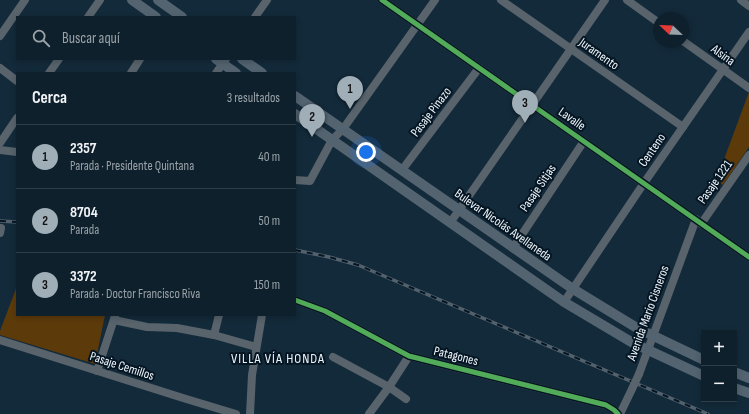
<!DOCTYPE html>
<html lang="es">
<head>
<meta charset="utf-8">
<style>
  :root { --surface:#0e202c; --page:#172834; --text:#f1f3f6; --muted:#9ba3a9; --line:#2e3e48; --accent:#a0aeb8 }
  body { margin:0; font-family:"Sofia Sans Condensed",sans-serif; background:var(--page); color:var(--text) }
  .controls { position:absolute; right:12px; bottom:12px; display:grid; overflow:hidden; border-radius:0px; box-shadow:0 2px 6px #0003 }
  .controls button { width:36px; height:36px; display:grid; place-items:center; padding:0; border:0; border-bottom:1px solid var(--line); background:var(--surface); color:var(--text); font:20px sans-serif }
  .compass { position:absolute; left:653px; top:12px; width:36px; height:36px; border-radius:50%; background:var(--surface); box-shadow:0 2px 6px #0003; rotate:293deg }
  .you { position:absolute; left:366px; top:152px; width:14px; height:14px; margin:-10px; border:3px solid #fff; border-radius:50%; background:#1a73e8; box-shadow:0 0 0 6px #1a73e833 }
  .badge { display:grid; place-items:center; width:26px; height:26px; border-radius:50%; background:var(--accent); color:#111; font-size:13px; font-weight:700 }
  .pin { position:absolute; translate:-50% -33px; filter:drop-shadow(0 1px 2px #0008) }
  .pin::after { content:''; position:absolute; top:21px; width:14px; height:12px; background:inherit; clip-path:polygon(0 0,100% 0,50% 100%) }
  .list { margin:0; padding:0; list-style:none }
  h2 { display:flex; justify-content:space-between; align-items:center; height:52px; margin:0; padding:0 16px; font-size:17px }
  h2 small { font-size:13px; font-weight:400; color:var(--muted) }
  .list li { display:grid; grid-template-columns:26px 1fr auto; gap:12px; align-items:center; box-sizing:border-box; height:64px; padding:0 16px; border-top:1px solid var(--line) }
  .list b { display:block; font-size:15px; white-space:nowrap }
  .list p { margin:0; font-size:13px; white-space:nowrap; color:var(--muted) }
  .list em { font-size:13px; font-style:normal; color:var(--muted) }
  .icon { flex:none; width:22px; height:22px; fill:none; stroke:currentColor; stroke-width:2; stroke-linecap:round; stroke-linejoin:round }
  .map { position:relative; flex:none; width:749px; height:414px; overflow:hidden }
  .search { position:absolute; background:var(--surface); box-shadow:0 2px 6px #0003; left:16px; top:16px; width:280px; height:44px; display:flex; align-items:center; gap:10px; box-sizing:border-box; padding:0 14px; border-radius:0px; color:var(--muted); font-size:15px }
  .panel { position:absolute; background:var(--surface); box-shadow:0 2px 6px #0003; left:16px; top:72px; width:280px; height:244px; border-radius:0px }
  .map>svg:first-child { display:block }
  .green { fill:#5d3a0a }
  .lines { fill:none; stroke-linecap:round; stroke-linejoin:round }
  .minor { stroke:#58636c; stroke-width:8 }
  .major { stroke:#536370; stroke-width:10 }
  .rail-casing { stroke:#53616d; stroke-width:3.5 }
  .rail { stroke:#051522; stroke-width:2; stroke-dasharray:6; stroke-linecap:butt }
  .minor-bridge { stroke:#58636c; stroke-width:8 }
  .cycleway-casing { stroke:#051522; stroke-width:8 }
  .cycleway { stroke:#51ab58; stroke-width:5 }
  .labels { text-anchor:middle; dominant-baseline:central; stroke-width:4; stroke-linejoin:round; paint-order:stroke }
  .street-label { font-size:13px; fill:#ecf5fc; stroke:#051522 }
  .neighbourhood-label { font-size:14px; letter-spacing:1px; fill:#ecf5fc; stroke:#051522 }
</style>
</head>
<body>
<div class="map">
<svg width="749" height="414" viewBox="0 0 749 414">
  <rect width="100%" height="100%" fill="#132a3a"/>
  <g class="green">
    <path d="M 749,92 L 749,147 L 723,185 L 718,182 L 723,162 Z"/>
    <path d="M 17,286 L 17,315 L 105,315 L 95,364 L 0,335 L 0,331 Z"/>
  </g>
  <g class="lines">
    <g class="minor">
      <path d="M 382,0 L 749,257"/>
      <path d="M 501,0 L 683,127"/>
      <path d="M 627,0 L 659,23"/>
      <path d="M 741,0 L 749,6"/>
      <path d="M 88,17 L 100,0"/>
      <path d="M 255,17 L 267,0"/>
      <path d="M 0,36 L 25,0"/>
      <path d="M 683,41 L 749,88"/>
      <path d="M 0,68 L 17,81"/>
      <path d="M 49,73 L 59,59"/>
      <path d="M 131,73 L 140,59"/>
      <path d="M 216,73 L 226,59"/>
      <path d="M 0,143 L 17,118"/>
      <path d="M 0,150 L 17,152"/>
      <path d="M 402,170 L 479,68"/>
      <path d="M 295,180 L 310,181 L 332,140 L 343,129 L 435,0"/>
      <path d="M 450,223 L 605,0"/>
      <path d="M 701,224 L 749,155"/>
      <path d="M 0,233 L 1,228"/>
      <path d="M 513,248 L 584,141"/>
      <path d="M 295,300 L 325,311 L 409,356 L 606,405 L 614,410 L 618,414"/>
      <path d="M 564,302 L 644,183 L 749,32"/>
      <path d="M 114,320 L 147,327 L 177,328 L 214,335 L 256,347"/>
      <path d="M 214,335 L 219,315"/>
      <path d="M 0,340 L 183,398 L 236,414"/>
      <path d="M 333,357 L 389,387 L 406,399"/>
      <path d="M 97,371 L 115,316"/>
      <path d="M 639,374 L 696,219"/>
      <path d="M 250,414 L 252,375 L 262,315"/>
      <path d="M 369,414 L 389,387 L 409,356"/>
      <path d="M 620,414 L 632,389"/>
    </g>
    <g class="major">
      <path d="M 132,0 L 156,17"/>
      <path d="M 158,0 L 182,17"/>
      <path d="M 216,59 L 236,73"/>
      <path d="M 242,59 L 262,73"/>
      <path d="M 295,96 L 573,289 L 637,328 L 704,360"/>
      <path d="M 295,114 L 564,302 L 633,343 L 704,376"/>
      <path d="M 734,372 L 749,378"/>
      <path d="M 734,388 L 749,393"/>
    </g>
    <g class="rail-casing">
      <g id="rail">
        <path d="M 0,221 L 17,222"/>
        <path d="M 295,250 L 329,257 L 358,265 L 708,414"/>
      </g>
    </g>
    <use href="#rail" class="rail"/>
    <path class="minor-bridge" d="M 632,389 L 639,374"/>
    <g class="cycleway-casing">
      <g id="cycleway">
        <path d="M 382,0 L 749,257"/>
        <path d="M 295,300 L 325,311 L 409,356 L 606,405 L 614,410 L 618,414"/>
      </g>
    </g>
    <use href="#cycleway" class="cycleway"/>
  </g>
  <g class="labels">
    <g class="street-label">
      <text transform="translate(599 54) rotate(35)">Juramento</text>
      <text transform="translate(723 55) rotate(36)">Alsina</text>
      <text transform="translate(431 112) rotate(-53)">Pasaje Pinazo</text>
      <text transform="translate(572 119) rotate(35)">Lavalle</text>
      <text transform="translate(652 150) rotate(-55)">Centeno</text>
      <text transform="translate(715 182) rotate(-55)">Pasaje 1221</text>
      <text transform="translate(538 188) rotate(-56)">Pasaje Sitjas</text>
      <text transform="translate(503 225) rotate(35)">Bulevar Nicolás Avellaneda</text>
      <text transform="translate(648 313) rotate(-70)">Avenida Mario Cisneros</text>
      <text transform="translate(456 356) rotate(14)">Patagones</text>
      <text transform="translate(122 366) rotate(18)">Pasaje Cemillos</text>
    </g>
    <g class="neighbourhood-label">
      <text x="278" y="358">VILLA VÍA HONDA</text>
    </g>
  </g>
</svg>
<div class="controls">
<button>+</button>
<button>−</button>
</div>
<svg class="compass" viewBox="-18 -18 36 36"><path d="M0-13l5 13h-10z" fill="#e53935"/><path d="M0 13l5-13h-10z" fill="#9ba3a9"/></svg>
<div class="you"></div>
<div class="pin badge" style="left:350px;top:109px">1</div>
<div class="pin badge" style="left:312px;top:137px">2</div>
<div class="pin badge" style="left:525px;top:123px">3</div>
<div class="search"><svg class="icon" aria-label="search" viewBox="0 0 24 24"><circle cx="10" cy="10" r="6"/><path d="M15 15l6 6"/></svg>Buscar aquí</div>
<section class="panel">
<h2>Cerca<small>3 resultados</small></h2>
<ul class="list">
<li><span class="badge">1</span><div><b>2357</b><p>Parada · Presidente Quintana</p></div><em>40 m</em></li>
<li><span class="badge">2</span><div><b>8704</b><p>Parada</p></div><em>50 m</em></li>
<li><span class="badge">3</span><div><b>3372</b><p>Parada · Doctor Francisco Riva</p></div><em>150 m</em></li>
</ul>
</section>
</div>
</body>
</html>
